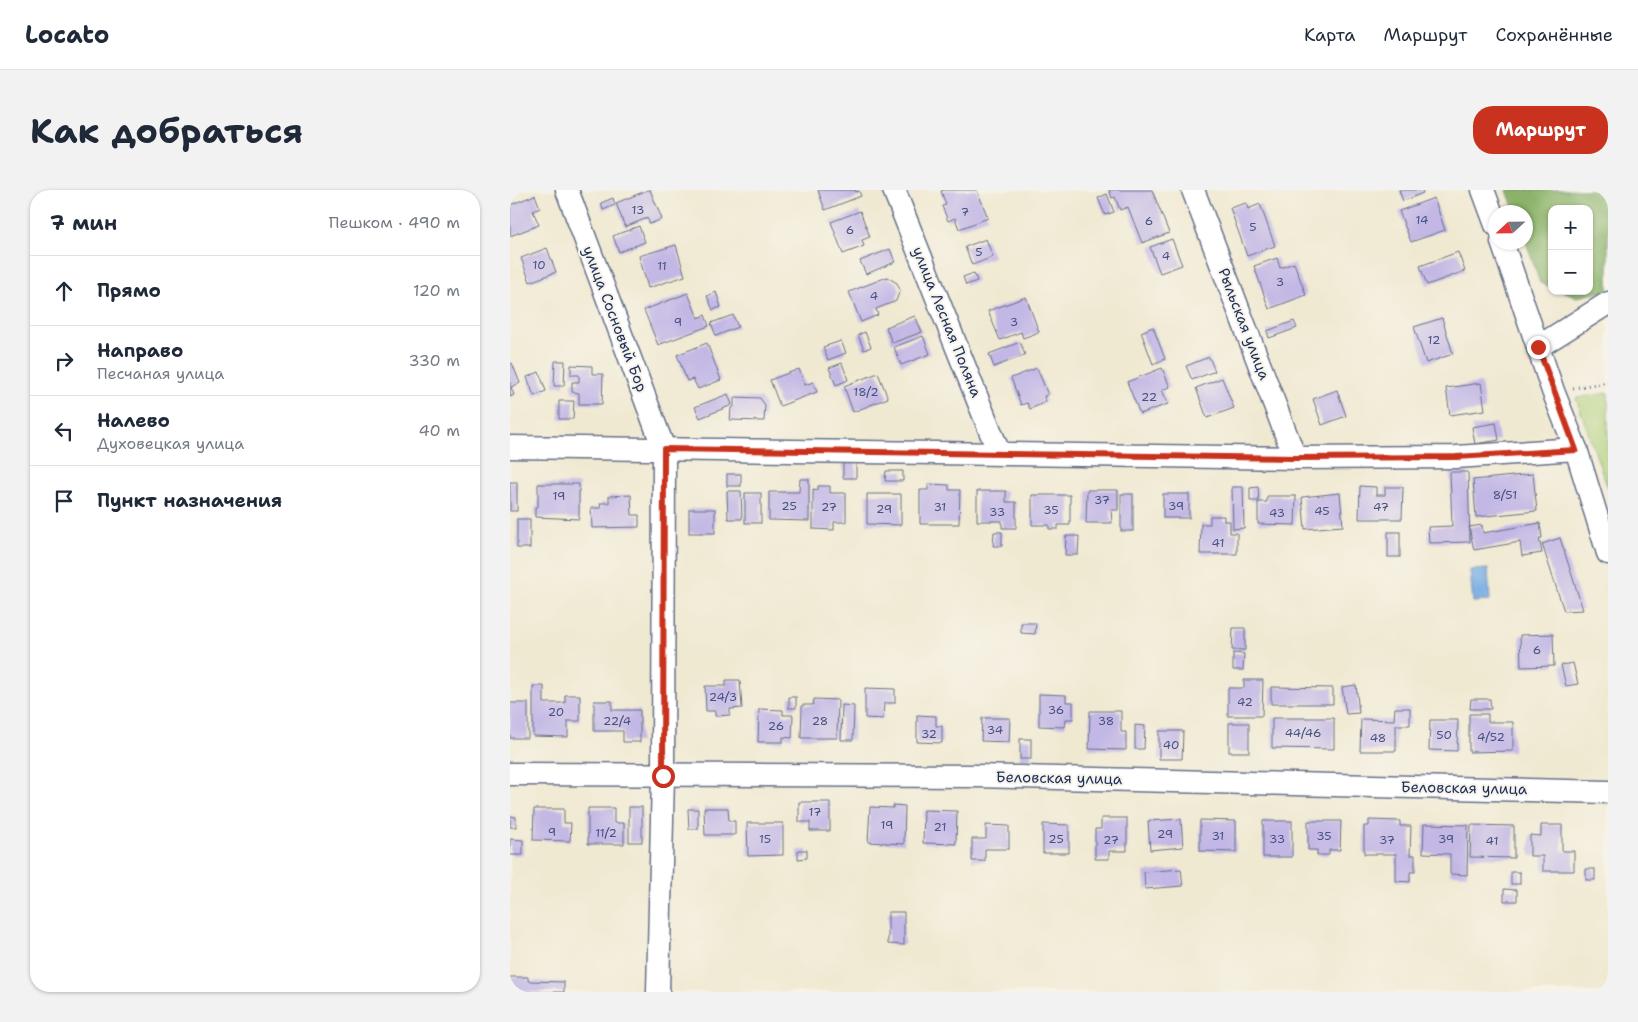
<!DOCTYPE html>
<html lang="ru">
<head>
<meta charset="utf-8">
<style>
  :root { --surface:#fff; --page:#f2f2f3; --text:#1f2937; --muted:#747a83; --line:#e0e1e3; --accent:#c8321e }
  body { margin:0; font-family:"Shantell Sans",sans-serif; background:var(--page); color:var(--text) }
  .controls { position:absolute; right:15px; top:15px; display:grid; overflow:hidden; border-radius:10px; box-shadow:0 1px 4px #0004 }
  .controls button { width:45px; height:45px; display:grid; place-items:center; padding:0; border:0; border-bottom:1px solid var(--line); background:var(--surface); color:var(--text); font:25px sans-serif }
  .compass { position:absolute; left:978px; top:15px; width:45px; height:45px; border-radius:50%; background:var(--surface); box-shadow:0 1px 4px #0004; rotate:248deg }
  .stop { position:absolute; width:15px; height:15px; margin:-11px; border:4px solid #c8321e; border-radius:50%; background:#fff }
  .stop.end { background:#c8321e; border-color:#fff; box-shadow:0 1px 5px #0008 }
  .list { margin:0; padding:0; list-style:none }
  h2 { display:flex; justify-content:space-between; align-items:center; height:65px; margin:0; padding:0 20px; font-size:21px }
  h2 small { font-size:16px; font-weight:400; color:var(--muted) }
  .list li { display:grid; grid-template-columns:32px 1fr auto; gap:15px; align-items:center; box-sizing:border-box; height:70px; padding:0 20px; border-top:1px solid var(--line) }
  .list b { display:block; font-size:19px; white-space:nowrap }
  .list p { margin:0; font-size:16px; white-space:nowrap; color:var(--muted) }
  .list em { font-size:16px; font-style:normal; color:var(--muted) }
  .icon { flex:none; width:28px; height:28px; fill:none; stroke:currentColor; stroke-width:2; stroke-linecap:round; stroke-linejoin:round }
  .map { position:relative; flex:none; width:1098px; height:802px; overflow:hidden; border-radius:20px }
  header { display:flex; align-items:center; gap:30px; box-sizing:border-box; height:70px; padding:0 25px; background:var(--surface); border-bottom:1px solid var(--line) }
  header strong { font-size:24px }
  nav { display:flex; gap:28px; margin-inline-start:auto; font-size:18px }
  .intro { display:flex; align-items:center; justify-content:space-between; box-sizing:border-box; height:120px; padding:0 30px }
  h1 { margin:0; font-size:35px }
  .button { padding:12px 22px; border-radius:20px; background:var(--accent); color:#fff; font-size:18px; font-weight:700 }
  main { display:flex; gap:30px; padding:0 30px }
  aside { flex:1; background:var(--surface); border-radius:20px; box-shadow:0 1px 4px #0004 }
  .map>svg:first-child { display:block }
  .green { fill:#adcf77; stroke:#647f6a }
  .forest { fill:#8ab268; stroke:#527063 }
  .water { fill:#75abe3; stroke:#486da0 }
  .building { fill:#c3b7e5 }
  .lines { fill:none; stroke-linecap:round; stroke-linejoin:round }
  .minor-casing { stroke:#667087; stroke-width:25 }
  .path { stroke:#667087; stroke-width:3; stroke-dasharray:1 4; stroke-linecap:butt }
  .minor { stroke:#fff; stroke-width:22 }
  .route { stroke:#c8321e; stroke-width:6 }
  .labels { text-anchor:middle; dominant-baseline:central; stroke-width:4; stroke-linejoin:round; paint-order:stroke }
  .number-label { font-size:12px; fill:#455180 }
  .street-label { font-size:15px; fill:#1b2f5e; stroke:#f7f3e8 }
</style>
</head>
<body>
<header>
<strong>Locato</strong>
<nav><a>Карта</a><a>Маршрут</a><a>Сохранённые</a></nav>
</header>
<div class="intro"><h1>Как добраться</h1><a class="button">Маршрут</a></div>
<main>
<aside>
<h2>7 мин<small>Пешком · 490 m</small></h2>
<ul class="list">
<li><svg class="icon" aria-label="ahead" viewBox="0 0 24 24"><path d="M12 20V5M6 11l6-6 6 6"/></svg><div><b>Прямо</b></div><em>120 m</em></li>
<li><svg class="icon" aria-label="right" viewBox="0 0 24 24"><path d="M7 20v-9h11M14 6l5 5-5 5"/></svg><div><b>Направо</b><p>Песчаная улица</p></div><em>330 m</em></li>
<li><svg class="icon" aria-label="left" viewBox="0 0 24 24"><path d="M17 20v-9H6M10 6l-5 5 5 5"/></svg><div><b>Налево</b><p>Духовецкая улица</p></div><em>40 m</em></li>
<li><svg class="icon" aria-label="arrive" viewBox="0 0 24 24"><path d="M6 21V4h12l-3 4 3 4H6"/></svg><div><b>Пункт назначения</b></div></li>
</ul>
</aside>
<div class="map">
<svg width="1098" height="802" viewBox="0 0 1098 802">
  <rect width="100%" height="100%" fill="#f7f3e8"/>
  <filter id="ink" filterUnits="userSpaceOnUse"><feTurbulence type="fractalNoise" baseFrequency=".02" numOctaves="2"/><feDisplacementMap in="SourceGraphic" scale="10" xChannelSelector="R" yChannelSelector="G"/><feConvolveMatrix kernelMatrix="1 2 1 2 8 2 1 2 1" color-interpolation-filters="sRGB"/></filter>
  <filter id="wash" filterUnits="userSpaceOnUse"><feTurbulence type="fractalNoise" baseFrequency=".0096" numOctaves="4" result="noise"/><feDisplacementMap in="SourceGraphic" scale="20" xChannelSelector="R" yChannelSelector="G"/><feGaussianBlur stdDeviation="1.12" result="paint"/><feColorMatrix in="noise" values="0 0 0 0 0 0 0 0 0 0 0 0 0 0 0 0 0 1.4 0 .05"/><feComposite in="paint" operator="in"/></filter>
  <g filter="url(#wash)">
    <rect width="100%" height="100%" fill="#f0e9d2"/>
    <path class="green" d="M 1098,203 L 1098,299 L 1066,208 Z"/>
    <path class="forest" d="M 997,0 L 1098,0 L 1098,99 L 1096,101 L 1067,107 L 1053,101 L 1079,101 L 1079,19 L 1042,19 L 1042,97 L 1030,93 L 1016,52 L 1016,22 L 1005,22 Z"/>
    <path class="water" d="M 978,379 L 980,411 L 963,412 L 960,380 Z"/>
    <g id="blocks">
      <g class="building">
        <path d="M 138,0 L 140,0 L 152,29 L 140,34 L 137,28 L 115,37 L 106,13 Z"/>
        <path d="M 308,0 L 345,0 L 346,2 L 349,1 L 351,6 L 315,20 Z"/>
        <path d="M 434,0 L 467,0 L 478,28 L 449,39 L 445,28 L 438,31 L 432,16 L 436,15 L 431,1 Z"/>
        <path d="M 599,0 L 642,0 L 659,43 L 632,53 L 618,17 L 610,20 L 605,7 L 602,8 Z"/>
        <path d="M 889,0 L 912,0 L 913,3 L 893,11 Z"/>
        <path d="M 597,4 L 604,22 L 595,25 L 588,8 Z"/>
        <path d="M 25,5 L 30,18 L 23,21 L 29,35 L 0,46 L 0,15 Z"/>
        <path d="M 103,8 L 105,15 L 93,20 L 91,13 Z"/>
        <path d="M 924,8 L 935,40 L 901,52 L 889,21 Z"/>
        <path d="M 736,13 L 738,19 L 750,14 L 765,56 L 737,66 L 720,18 Z"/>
        <path d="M 350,21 L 360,47 L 352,50 L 354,56 L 333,64 L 321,32 Z"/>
        <path d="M 129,36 L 135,52 L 109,62 L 103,46 Z"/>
        <path d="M 476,49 L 483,67 L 462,75 L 455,57 Z"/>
        <path d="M 662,49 L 672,75 L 650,83 L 640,57 Z"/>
        <path d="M 166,55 L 175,86 L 138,98 L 129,66 Z"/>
        <path d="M 37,58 L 46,82 L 20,92 L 11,68 Z"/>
        <path d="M 380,59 L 385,72 L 356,84 L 350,71 Z"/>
        <path d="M 948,62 L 955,81 L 917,95 L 910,76 Z"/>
        <path d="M 767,68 L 770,78 L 784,73 L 796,105 L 759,119 L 744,76 Z"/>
        <path d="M 464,83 L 467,91 L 456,95 L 453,87 Z"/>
        <path d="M 377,87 L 387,93 L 390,100 L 386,111 L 366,119 L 368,125 L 351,132 L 339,102 Z"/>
        <path d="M 206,102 L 211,117 L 203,120 L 197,106 Z"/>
        <path d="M 178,103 L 188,128 L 195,125 L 199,136 L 148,155 L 134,120 Z"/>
        <path d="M 516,107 L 529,142 L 513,148 L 511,142 L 490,150 L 478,121 Z"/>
        <path d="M 223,125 L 228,137 L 206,146 L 201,133 Z"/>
        <path d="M 405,126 L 412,142 L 382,153 L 376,137 Z"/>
        <path d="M 932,128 L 943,164 L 916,173 L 904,137 Z"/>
        <path d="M 784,131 L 787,138 L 759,148 L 757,141 Z"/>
        <path d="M 643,137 L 655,169 L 643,174 L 631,142 Z"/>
        <path d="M 355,142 L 361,157 L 354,160 L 348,145 Z"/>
        <path d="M 413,146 L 420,164 L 391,175 L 384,157 Z"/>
        <path d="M 331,151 L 336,163 L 318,170 L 313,157 Z"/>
        <path d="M 510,152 L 515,165 L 484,177 L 479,164 Z"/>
        <path d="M 197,153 L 211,190 L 188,199 L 183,189 L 177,191 L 167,165 Z"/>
        <path d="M 699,167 L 705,181 L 682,190 L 676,176 Z"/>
        <path d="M 45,171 L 55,171 L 54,196 L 44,196 Z"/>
        <path d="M 2,173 L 10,193 L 1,197 L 4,205 L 0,207 L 0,174 Z"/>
        <path d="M 332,173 L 338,190 L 326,195 L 319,178 Z"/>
        <path d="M 61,175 L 82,176 L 82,184 L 93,184 L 92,214 L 69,214 L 69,203 L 62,202 L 62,192 L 69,192 L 69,185 L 61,185 Z"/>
        <path d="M 527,178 L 538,205 L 534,206 L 536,212 L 520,219 L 517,213 L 511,215 L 501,188 Z"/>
        <path d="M 652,178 L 660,197 L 652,200 L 658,214 L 630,224 L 617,192 Z"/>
        <path d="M 289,179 L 295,195 L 303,192 L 307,202 L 270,216 L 260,190 Z"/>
        <path d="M 29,182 L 36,201 L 24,206 L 17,187 Z"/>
        <path d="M 368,183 L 378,208 L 343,222 L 334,196 Z"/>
        <path d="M 712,188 L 724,218 L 697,228 L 686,198 Z"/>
        <path d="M 971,193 L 975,220 L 940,225 L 936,198 Z"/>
        <path d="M 827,200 L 836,226 L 812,235 L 803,209 Z"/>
        <path d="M 218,204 L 222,215 L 190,228 L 185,217 Z"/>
        <path d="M 224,207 L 250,208 L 255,215 L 254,231 L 220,230 L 221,218 L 224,217 Z"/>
        <path d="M 49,211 L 64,211 L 63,229 L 49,229 Z"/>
        <path d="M 986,233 L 989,250 L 965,254 L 962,237 Z"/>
        <path d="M 333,268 L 346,269 L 346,288 L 333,288 Z"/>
        <path d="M 376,281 L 393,281 L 393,291 L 375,291 Z"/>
        <path d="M 940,282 L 958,282 L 960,352 L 919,353 L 918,337 L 942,336 Z"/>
        <rect x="217" y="284" width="14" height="12"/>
        <path d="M 1023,284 L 1027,321 L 966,327 L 963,290 Z"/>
        <path d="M 290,289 L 299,289 L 299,331 L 259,330 L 259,302 L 289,302 Z"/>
        <rect x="0" y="292" width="7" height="29"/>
        <path d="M 28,294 L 69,294 L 69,329 L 25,327 L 25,317 L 28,317 Z"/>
        <path d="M 418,294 L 439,295 L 439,300 L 450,300 L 449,334 L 410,334 L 410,300 L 418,300 Z"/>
        <path d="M 308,296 L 320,296 L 320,303 L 336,303 L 336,332 L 324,332 L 324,340 L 303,339 L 303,299 L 308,300 Z"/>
        <path d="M 850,296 L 866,297 L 866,305 L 875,305 L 875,297 L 893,297 L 892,329 L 849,329 Z"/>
        <path d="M 722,297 L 733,297 L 734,338 L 723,339 Z"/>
        <path d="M 748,297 L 749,311 L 740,311 L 740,298 Z"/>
        <path d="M 577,300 L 608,300 L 608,320 L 601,320 L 602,333 L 576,333 Z"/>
        <path d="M 217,301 L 231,301 L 232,329 L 218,329 Z"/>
        <path d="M 467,301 L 496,301 L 496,312 L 506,312 L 506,338 L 492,338 L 492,331 L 467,331 Z"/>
        <rect x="235" y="303" width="16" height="30"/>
        <path d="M 830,303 L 833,336 L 795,339 L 792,307 Z"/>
        <path d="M 357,304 L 391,304 L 391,335 L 357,334 Z"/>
        <rect x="611" y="304" width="12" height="37"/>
        <rect x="653" y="304" width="26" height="24"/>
        <path d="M 121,305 L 122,325 L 129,325 L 129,337 L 82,338 L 81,318 L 91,318 L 90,313 L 99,313 L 99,306 Z"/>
        <path d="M 522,305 L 560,305 L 560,335 L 548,335 L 548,339 L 539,339 L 539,335 L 522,335 Z"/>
        <path d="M 757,306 L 786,306 L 785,335 L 748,334 L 748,312 L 757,312 Z"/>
        <rect x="179" y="319" width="26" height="24"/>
        <path d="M 700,326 L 714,326 L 714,331 L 720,331 L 720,343 L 727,343 L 727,364 L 690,364 L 691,334 L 700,334 Z"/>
        <rect x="7" y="329" width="13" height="29"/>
        <path d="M 1030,333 L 1032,348 L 1029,348 L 1032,363 L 1012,366 L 1010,352 L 964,360 L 959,337 L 972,335 L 973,343 Z"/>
        <path d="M 484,342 L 492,342 L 492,356 L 483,356 Z"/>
        <rect x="878" y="342" width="12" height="25"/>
        <path d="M 556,346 L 569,346 L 568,365 L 555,365 Z"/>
        <path d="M 1050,348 L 1073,420 L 1054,421 L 1032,354 Z"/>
        <path d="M 511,433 L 526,433 L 525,444 L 511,443 Z"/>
        <path d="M 723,438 L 735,438 L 735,460 L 722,460 Z"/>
        <path d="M 1043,444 L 1044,476 L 1011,477 L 1010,445 Z"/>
        <path d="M 723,463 L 734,464 L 733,480 L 723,480 Z"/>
        <path d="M 1063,473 L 1068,494 L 1056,496 L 1051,475 Z"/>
        <path d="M 216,490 L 230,490 L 232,518 L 220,519 L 220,525 L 205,526 L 205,521 L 196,521 L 195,496 L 216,496 Z"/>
        <path d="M 734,490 L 753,490 L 752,526 L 718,526 L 718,498 L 734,498 Z"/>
        <path d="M 846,495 L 849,523 L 836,524 L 832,497 Z"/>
        <path d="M 23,496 L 34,496 L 34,513 L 55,513 L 55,505 L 70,505 L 70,531 L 58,531 L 58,547 L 23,546 Z"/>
        <path d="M 761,497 L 823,498 L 823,514 L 761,514 Z"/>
        <path d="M 355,498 L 385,499 L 385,513 L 374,513 L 373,529 L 355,528 Z"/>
        <path d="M 529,504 L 556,505 L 556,512 L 563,512 L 563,529 L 556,529 L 555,537 L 529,536 Z"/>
        <rect x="279" y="507" width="7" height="11"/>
        <path d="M 304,509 L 328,510 L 327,548 L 291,548 L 292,515 L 303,515 Z"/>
        <path d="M 961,509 L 980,509 L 981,519 L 960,519 Z"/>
        <path d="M 84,511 L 102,511 L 102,520 L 130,520 L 130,552 L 113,552 L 113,541 L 84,541 Z"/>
        <rect x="0" y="513" width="18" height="35"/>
        <path d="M 332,515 L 344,516 L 343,550 L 331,550 Z"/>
        <path d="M 885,518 L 900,518 L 900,535 L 886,535 L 886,561 L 850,561 L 851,529 L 884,530 Z"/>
        <path d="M 249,519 L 273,520 L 273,525 L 283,525 L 282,548 L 273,547 L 273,552 L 248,552 Z"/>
        <path d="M 580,521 L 611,521 L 611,542 L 616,542 L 616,560 L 579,559 Z"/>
        <path d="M 959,524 L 978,524 L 978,532 L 1003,532 L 1003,561 L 959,562 Z"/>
        <path d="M 407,525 L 426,526 L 426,536 L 432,536 L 432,553 L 407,552 Z"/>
        <path d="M 472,528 L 500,528 L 499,552 L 471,551 Z"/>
        <path d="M 762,528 L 824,528 L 824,559 L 762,558 Z"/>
        <path d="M 920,530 L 948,530 L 947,561 L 919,560 Z"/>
        <rect x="719" y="533" width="20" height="29"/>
        <path d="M 625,535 L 635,536 L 634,559 L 625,559 Z"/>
        <path d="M 649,541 L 673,541 L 672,569 L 649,569 Z"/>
        <rect x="510" y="549" width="11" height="20"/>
        <path d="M 289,612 L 320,612 L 320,641 L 300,641 L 300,632 L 289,632 Z"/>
        <path d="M 383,615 L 395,616 L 394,654 L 358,652 L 360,617 L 383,618 Z"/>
        <rect x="119" y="617" width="13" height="35"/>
        <path d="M 78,618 L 104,618 L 104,633 L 114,633 L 114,654 L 78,654 Z"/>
        <path d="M 194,618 L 218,618 L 219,631 L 225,631 L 225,645 L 195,645 Z"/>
        <path d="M 24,619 L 54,619 L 54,633 L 61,633 L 60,651 L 23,650 Z"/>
        <path d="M 178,619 L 188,619 L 188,639 L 179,639 Z"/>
        <path d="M 414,620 L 447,621 L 446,654 L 413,653 Z"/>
        <path d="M 0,626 L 6,627 L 6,637 L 0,637 Z"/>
        <path d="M 591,628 L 617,628 L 617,661 L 599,661 L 599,669 L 585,669 L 585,639 L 591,639 Z"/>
        <path d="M 671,629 L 673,657 L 640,660 L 638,631 Z"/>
        <path d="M 690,630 L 726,631 L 726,662 L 690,661 Z"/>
        <path d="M 859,630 L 890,631 L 890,636 L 901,636 L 900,665 L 905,665 L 905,682 L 900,682 L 900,692 L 886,691 L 886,664 L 854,664 L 854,636 L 859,636 Z"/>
        <rect x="753" y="631" width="29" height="36"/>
        <path d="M 798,631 L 831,631 L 830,660 L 819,660 L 819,665 L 807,665 L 807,660 L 798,660 Z"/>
        <path d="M 237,633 L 273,633 L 273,665 L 238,666 Z"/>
        <path d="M 533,634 L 559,635 L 559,663 L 533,663 Z"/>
        <path d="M 914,634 L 958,635 L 957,685 L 940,684 L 940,664 L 913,663 Z"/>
        <path d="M 476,635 L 499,636 L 499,659 L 475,659 L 475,671 L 462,671 L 462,649 L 476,649 Z"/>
        <path d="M 961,635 L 1004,636 L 1004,668 L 960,667 Z"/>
        <path d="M 1031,635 L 1052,635 L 1052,661 L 1064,661 L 1064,681 L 1033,681 L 1033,666 L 1020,666 L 1020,645 L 1031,646 Z"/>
        <path d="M 0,649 L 13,650 L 13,665 L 0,665 Z"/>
        <path d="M 288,660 L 297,660 L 297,668 L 288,669 Z"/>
        <path d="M 671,679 L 673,696 L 635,699 L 634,682 Z"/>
        <rect x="1076" y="679" width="9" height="11"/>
        <rect x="1001" y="682" width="9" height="12"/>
        <path d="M 994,699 L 1007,700 L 1007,711 L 994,711 Z"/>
        <path d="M 378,722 L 394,722 L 394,755 L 378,754 Z"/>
        <path d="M 0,787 L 18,787 L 18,791 L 54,792 L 54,802 L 0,802 Z"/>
      </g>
    </g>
  </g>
  <g filter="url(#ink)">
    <use href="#blocks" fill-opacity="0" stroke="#667087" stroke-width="1"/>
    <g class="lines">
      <g class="minor-casing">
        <g id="minor">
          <path d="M 57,0 L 154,259 L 153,586 L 148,802"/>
          <path d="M 384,0 L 489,263"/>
          <path d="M 683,0 L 785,268"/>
          <path d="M 973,0 L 986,35"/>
          <path d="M 992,52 L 1043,201 L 1066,259 L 1098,363"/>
          <path d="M 1028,157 L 1098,113"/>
          <path d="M 0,257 L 785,268 L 946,267 L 1066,259"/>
          <path d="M 0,584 L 467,586 L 1098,602"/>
        </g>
      </g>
      <path class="path" d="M 1063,198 L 1098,192"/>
      <use href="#minor" class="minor"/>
    </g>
  </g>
  <g class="lines" filter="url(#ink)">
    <path class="route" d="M 153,586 L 154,259 L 784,268 L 946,267 L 1066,260 L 1028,157"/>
  </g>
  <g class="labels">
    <g class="number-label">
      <text x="128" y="20">13</text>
      <text x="455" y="22">7</text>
      <text x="912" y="30">14</text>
      <text x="639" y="31">6</text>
      <text x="743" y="37">5</text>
      <text x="340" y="40">6</text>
      <text x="469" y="62">5</text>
      <text x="656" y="66">4</text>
      <text x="29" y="75">10</text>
      <text x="152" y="76">11</text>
      <text x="770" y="92">3</text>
      <text x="364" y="106">4</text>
      <text x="168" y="132">9</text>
      <text x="504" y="132">3</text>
      <text x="924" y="150">12</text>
      <text x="356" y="202">18/2</text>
      <text x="639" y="207">22</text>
      <text x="995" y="305">8/51</text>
      <text x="49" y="306">19</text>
      <text x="592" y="310">37</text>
      <text x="279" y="316">25</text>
      <text x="666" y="316">39</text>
      <text x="319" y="317">27</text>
      <text x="430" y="317">31</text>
      <text x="871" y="317">47</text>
      <text x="374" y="319">29</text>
      <text x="541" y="320">35</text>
      <text x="812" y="321">45</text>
      <text x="487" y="322">33</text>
      <text x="767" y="323">43</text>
      <text x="708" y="353">41</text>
      <text x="1027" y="460">6</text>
      <text x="213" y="507">24/3</text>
      <text x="735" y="512">42</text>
      <text x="546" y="520">36</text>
      <text x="46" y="522">20</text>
      <text x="107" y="531">22/4</text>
      <text x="310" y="531">28</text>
      <text x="596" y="531">38</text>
      <text x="266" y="536">26</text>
      <text x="485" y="540">34</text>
      <text x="793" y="543">44/46</text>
      <text x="419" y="544">32</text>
      <text x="934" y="545">50</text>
      <text x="981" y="547">4/52</text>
      <text x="868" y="548">48</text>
      <text x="661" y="555">40</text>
      <text x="305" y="622">17</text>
      <text x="377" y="635">19</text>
      <text x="430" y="637">21</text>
      <text x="42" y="642">9</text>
      <text x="96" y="643">11/2</text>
      <text x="655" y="644">29</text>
      <text x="708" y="646">31</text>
      <text x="814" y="646">35</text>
      <text x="255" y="649">15</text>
      <text x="546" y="649">25</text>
      <text x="767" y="649">33</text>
      <text x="936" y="649">39</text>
      <text x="601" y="650">27</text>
      <text x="877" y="650">37</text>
      <text x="982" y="651">41</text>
    </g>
    <g class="street-label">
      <text transform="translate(105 129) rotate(69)">улица Сосновый Бор</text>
      <text transform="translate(437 132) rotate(68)">улица Лесная Поляна</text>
      <text transform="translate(734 134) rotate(69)">Рыльская улица</text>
      <text transform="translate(549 588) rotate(1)">Беловская улица</text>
      <text transform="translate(954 598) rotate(1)">Беловская улица</text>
    </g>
  </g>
</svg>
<div class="controls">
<button>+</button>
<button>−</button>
</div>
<svg class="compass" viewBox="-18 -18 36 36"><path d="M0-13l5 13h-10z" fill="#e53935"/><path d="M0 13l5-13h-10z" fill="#747a83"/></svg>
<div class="stop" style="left:153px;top:586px"></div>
<div class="stop end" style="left:1028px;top:157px"></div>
</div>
</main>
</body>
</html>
